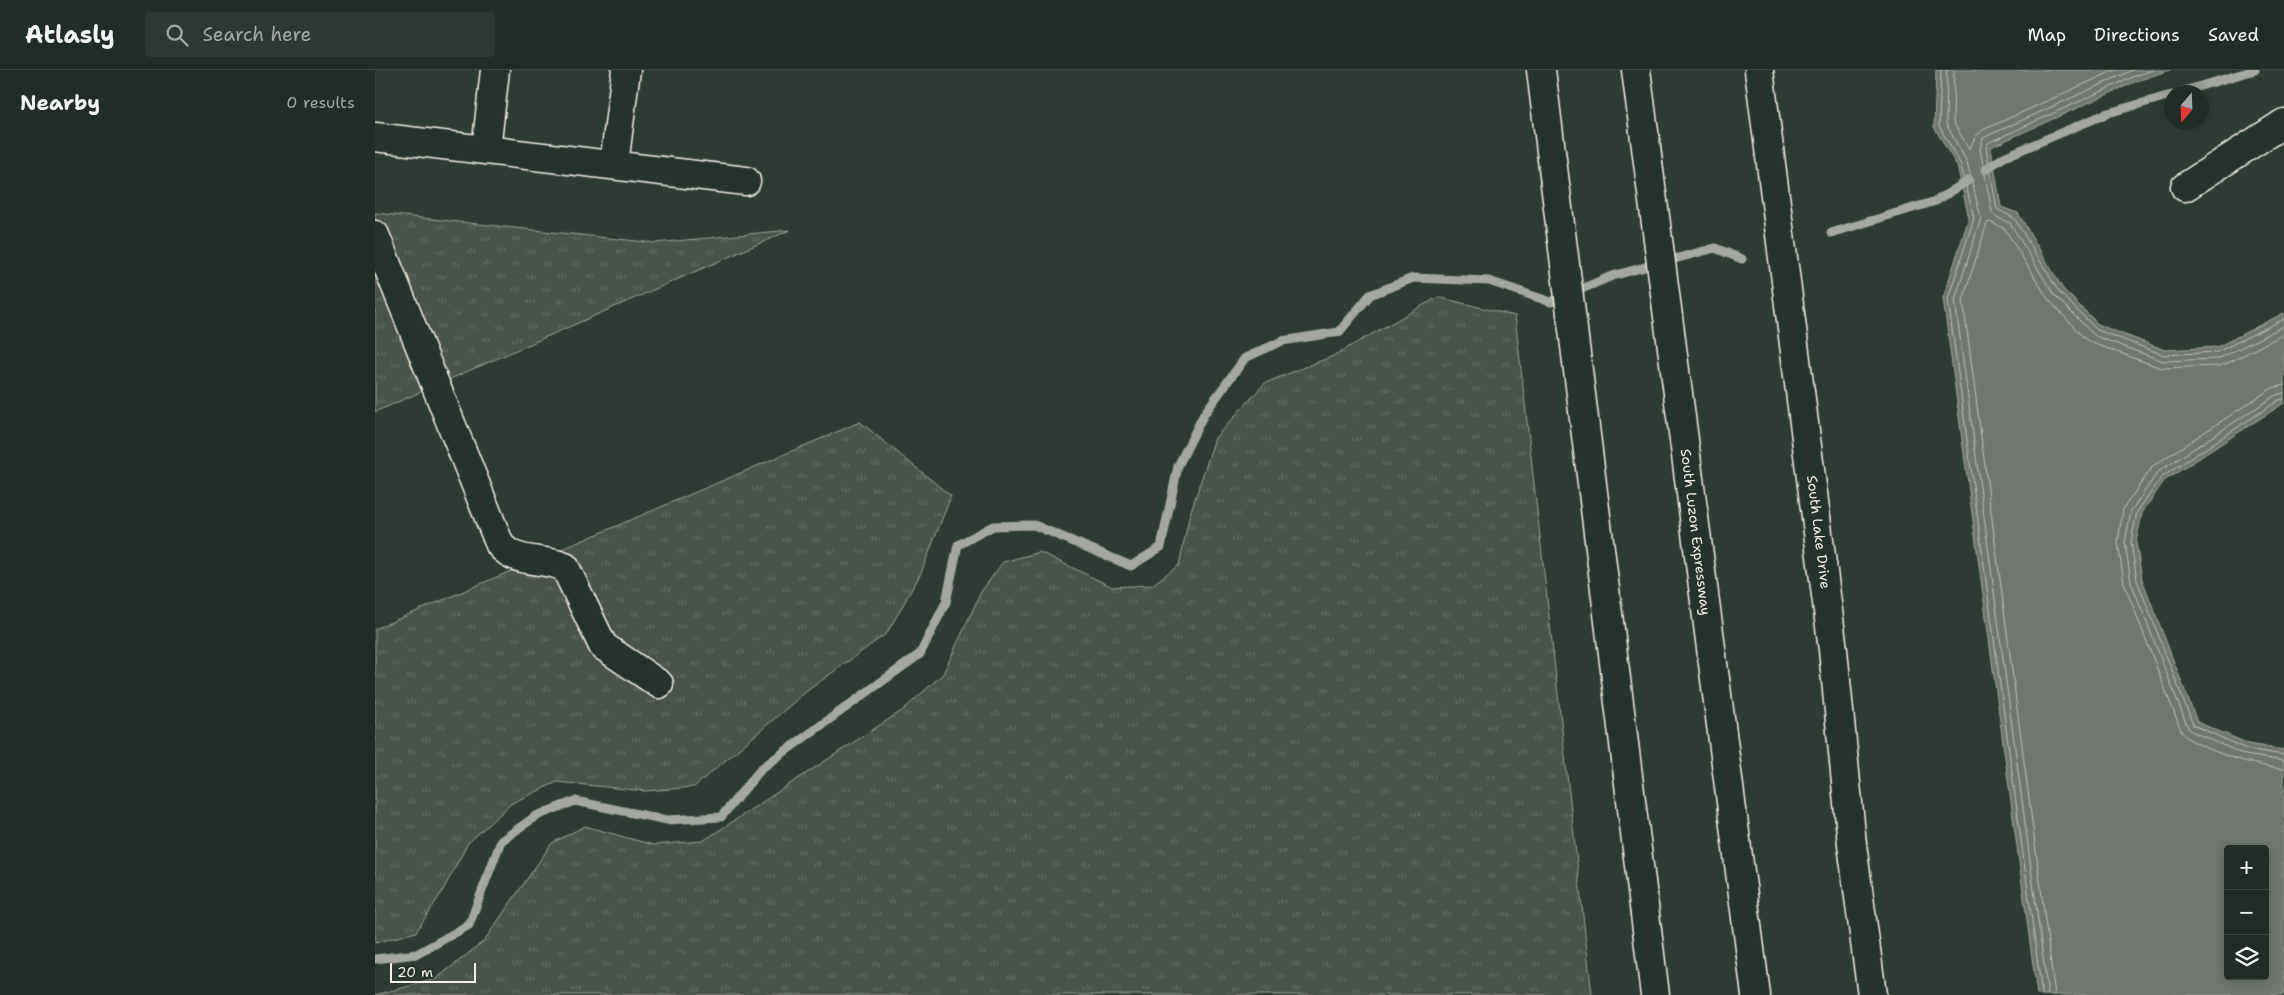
<!DOCTYPE html>
<html lang="en">
<head>
<meta charset="utf-8">
<style>
  :root { --surface:#222c27; --page:#2e3833; --text:#f1f3f6; --muted:#a2a7a7; --line:#3f4844 }
  body { margin:0; font-family:"Shantell Sans",sans-serif; background:var(--page); color:var(--text) }
  .controls { position:absolute; right:15px; bottom:15px; display:grid; overflow:hidden; border-radius:5px; box-shadow:0 2px 12px #0003 }
  .controls button { width:45px; height:45px; display:grid; place-items:center; padding:0; border:0; border-bottom:1px solid var(--line); background:var(--surface); color:var(--text); font:25px sans-serif }
  .compass { position:absolute; left:1789px; top:15px; width:45px; height:45px; border-radius:50%; background:var(--surface); box-shadow:0 2px 12px #0003; rotate:199deg }
  .scale { position:absolute; left:15px; bottom:12px; width:86px; box-sizing:border-box; padding-left:5px; border:2px solid #f4f1e8; border-top:0; font-size:14px; line-height:18px; white-space:nowrap; color:#f4f1e8; -webkit-text-stroke:4px #26332d; paint-order:stroke }
  .list { margin:0; padding:0; list-style:none }
  h2 { display:flex; justify-content:space-between; align-items:center; height:65px; margin:0; padding:0 20px; font-size:21px }
  h2 small { font-size:16px; font-weight:400; color:var(--muted) }
  .icon { flex:none; width:28px; height:28px; fill:none; stroke:currentColor; stroke-width:2; stroke-linecap:round; stroke-linejoin:round }
  .map { position:relative; flex:none; width:1909px; height:925px; overflow:hidden }
  header { display:flex; align-items:center; gap:30px; box-sizing:border-box; height:70px; padding:0 25px; background:var(--surface); border-bottom:1px solid var(--line) }
  header strong { font-size:24px }
  nav { display:flex; gap:28px; margin-inline-start:auto; font-size:18px }
  .search { width:350px; height:45px; background:var(--page); display:flex; align-items:center; gap:12px; box-sizing:border-box; padding:0 18px; border-radius:5px; color:var(--muted); font-size:19px }
  main { display:flex }
  aside { flex:1; background:var(--surface) }
  .map>svg:first-child { display:block }
  .grass { fill:url(#grass-tufts); stroke:#9ea29a }
  .water { fill:#6f7770; stroke:#a4a8a0; fill-rule:evenodd }
  .lines { fill:none; stroke-linecap:round; stroke-linejoin:round }
  .shore { stroke:#bfc0b8; stroke-width:1 }
  .stream { stroke:#a4a8a0; stroke-width:9 }
  .minor-casing { stroke:#f4f1e8; stroke-width:31 }
  .motorway-casing { stroke:#f4f1e8; stroke-width:31 }
  .minor { stroke:#26332d; stroke-width:28 }
  .motorway { stroke:#26332d; stroke-width:28 }
  .labels { text-anchor:middle; dominant-baseline:central; stroke-width:4; stroke-linejoin:round; paint-order:stroke }
  .street-label { font-size:14px; fill:#f4f1e8; stroke:#26332d }
</style>
</head>
<body>
<header>
<strong>Atlasly</strong>
<div class="search"><svg class="icon" aria-label="search" viewBox="0 0 24 24"><circle cx="10" cy="10" r="6"/><path d="M15 15l6 6"/></svg>Search here</div>
<nav><a>Map</a><a>Directions</a><a>Saved</a></nav>
</header>
<main>
<aside>
<h2>Nearby<small>0 results</small></h2>
<ul class="list">
</ul>
</aside>
<div class="map">
<svg width="1909" height="925" viewBox="0 0 1909 925">
  <defs>
    <pattern id="grass-tufts" width="24" height="20" patternUnits="userSpaceOnUse" patternTransform="scale(1.25)"><rect width="24" height="20" fill="#48524c"/><path d="M3 7l-1-3M5 7V3M7 7l1-3M15 17l-1-3M17 17v-4M19 17l1-3" fill="none" stroke="#636b66"/></pattern>
  </defs>
  <rect width="100%" height="100%" fill="#2e3b34"/>
  <filter id="ink" filterUnits="userSpaceOnUse"><feTurbulence type="fractalNoise" baseFrequency=".02" numOctaves="2"/><feDisplacementMap in="SourceGraphic" scale="10" xChannelSelector="R" yChannelSelector="G"/><feConvolveMatrix kernelMatrix="1 2 1 2 8 2 1 2 1" color-interpolation-filters="sRGB"/></filter>
  <g filter="url(#ink)">
    <g class="grass">
      <path d="M 0,143 L 280,173 L 415,160 L 0,342 Z"/>
      <path d="M 1063,227 L 1140,246 L 1217,925 L 0,925 L 61,909 L 109,871 L 177,773 L 210,756 L 278,775 L 328,771 L 528,640 L 568,604 L 606,522 L 628,492 L 665,482 L 737,517 L 777,515 L 804,495 L 815,444 L 840,368 L 890,313 L 958,286 Z"/>
      <path d="M 485,352 L 576,426 L 546,503 L 512,563 L 432,621 L 319,717 L 270,721 L 182,712 L 137,733 L 93,773 L 67,822 L 41,862 L 0,873 L 0,559 Z"/>
    </g>
    <path class="water" d="M 1561,0 L 1795,0 L 1762,11 L 1616,77 L 1626,137 L 1643,143 L 1688,219 L 1724,255 L 1790,280 L 1842,277 L 1909,243 L 1909,333 L 1789,411 L 1767,443 L 1761,472 L 1767,509 L 1822,652 L 1874,674 L 1909,680 L 1909,925 L 1662,925 L 1568,228 L 1594,148 L 1582,96 L 1559,57 ZM 1853,779 L 1890,779 L 1890,906 L 1853,906 Z"/>
    <g class="lines">
      <g class="shore">
        <path d="M 1566,0 L 1564,56 L 1586,95 L 1599,148 L 1573,229 L 1667,925"/>
        <path d="M 1572,0 L 1571,54 L 1592,92 L 1606,148 L 1580,230 L 1673,925"/>
        <path d="M 1579,0 L 1578,52 L 1594,79 L 1601,66 L 1608,60 L 1740,0"/>
        <path d="M 1758,0 L 1608,68 L 1605,79 L 1617,142 L 1621,147 L 1635,153 L 1679,225 L 1720,266 L 1788,291 L 1843,289 L 1909,256"/>
        <path d="M 1778,0 L 1760,6 L 1613,73 L 1611,78 L 1622,139 L 1639,148 L 1684,222 L 1722,260 L 1789,285 L 1842,282 L 1909,249"/>
        <path d="M 1909,315 L 1897,318 L 1778,396 L 1748,439 L 1743,472 L 1749,513 L 1807,663 C 1821,679 1886,698 1909,699"/>
        <path d="M 1909,323 L 1901,325 L 1783,402 L 1756,441 L 1750,472 L 1756,512 L 1813,658 L 1818,662 L 1870,685 L 1909,691"/>
        <path d="M 1909,329 L 1904,330 L 1787,407 L 1762,442 L 1756,472 L 1762,510 L 1818,655 L 1872,679 L 1909,685"/>
        <path d="M 1680,925 L 1588,230 L 1612,153 L 1615,152 L 1630,159 L 1673,229 L 1710,269 L 1717,273 L 1786,298 L 1843,296 L 1851,294 L 1909,264"/>
      </g>
      <g class="stream">
        <path d="M 1805,22 L 1880,0"/>
        <path d="M 1610,100 L 1629,87 L 1733,43 L 1796,25"/>
        <path d="M 1456,163 L 1561,131 L 1594,110"/>
        <path d="M 0,889 L 42,884 L 94,855 L 126,771 L 161,746 L 200,731 L 292,750 L 346,747 L 387,698 L 545,584 L 571,532 L 583,475 L 618,456 L 659,455 L 756,496 L 786,477 L 803,396 L 829,344 L 870,288 L 907,271 L 964,262 L 995,225 L 1038,208 L 1114,211 L 1176,232 L 1237,206 L 1340,178 L 1367,189"/>
      </g>
      <g class="minor-casing">
        <g id="minor">
          <path d="M 1384,0 L 1458,580 L 1477,774 L 1497,925"/>
          <path d="M 0,67 L 371,111"/>
          <path d="M 111,80 L 120,0"/>
          <path d="M 239,94 L 251,0"/>
          <path d="M 1810,117 L 1909,53"/>
          <path d="M 0,165 L 125,475 C 142,495 167,487 190,497 L 228,576 L 284,614"/>
        </g>
      </g>
      <g class="motorway-casing">
        <g id="motorway">
          <path d="M 1166,0 L 1280,925"/>
          <path d="M 1261,0 L 1381,925"/>
        </g>
      </g>
      <use href="#minor" class="minor"/>
      <use href="#motorway" class="motorway"/>
    </g>
  </g>
  <g class="labels">
    <g class="street-label">
      <text transform="translate(1321 462) rotate(83)">South Luzon Expressway</text>
      <text transform="translate(1444 462) rotate(83)">South Lake Drive</text>
    </g>
  </g>
</svg>
<div class="controls">
<button>+</button>
<button>−</button>
<button><svg class="icon" aria-label="layers" viewBox="0 0 24 24"><path d="M12 4l9 5-9 5-9-5zM3 14l9 5 9-5"/></svg></button>
</div>
<svg class="compass" viewBox="-18 -18 36 36"><path d="M0-13l5 13h-10z" fill="#e53935"/><path d="M0 13l5-13h-10z" fill="#a2a7a7"/></svg>
<div class="scale">20 m</div>
</div>
</main>
</body>
</html>
